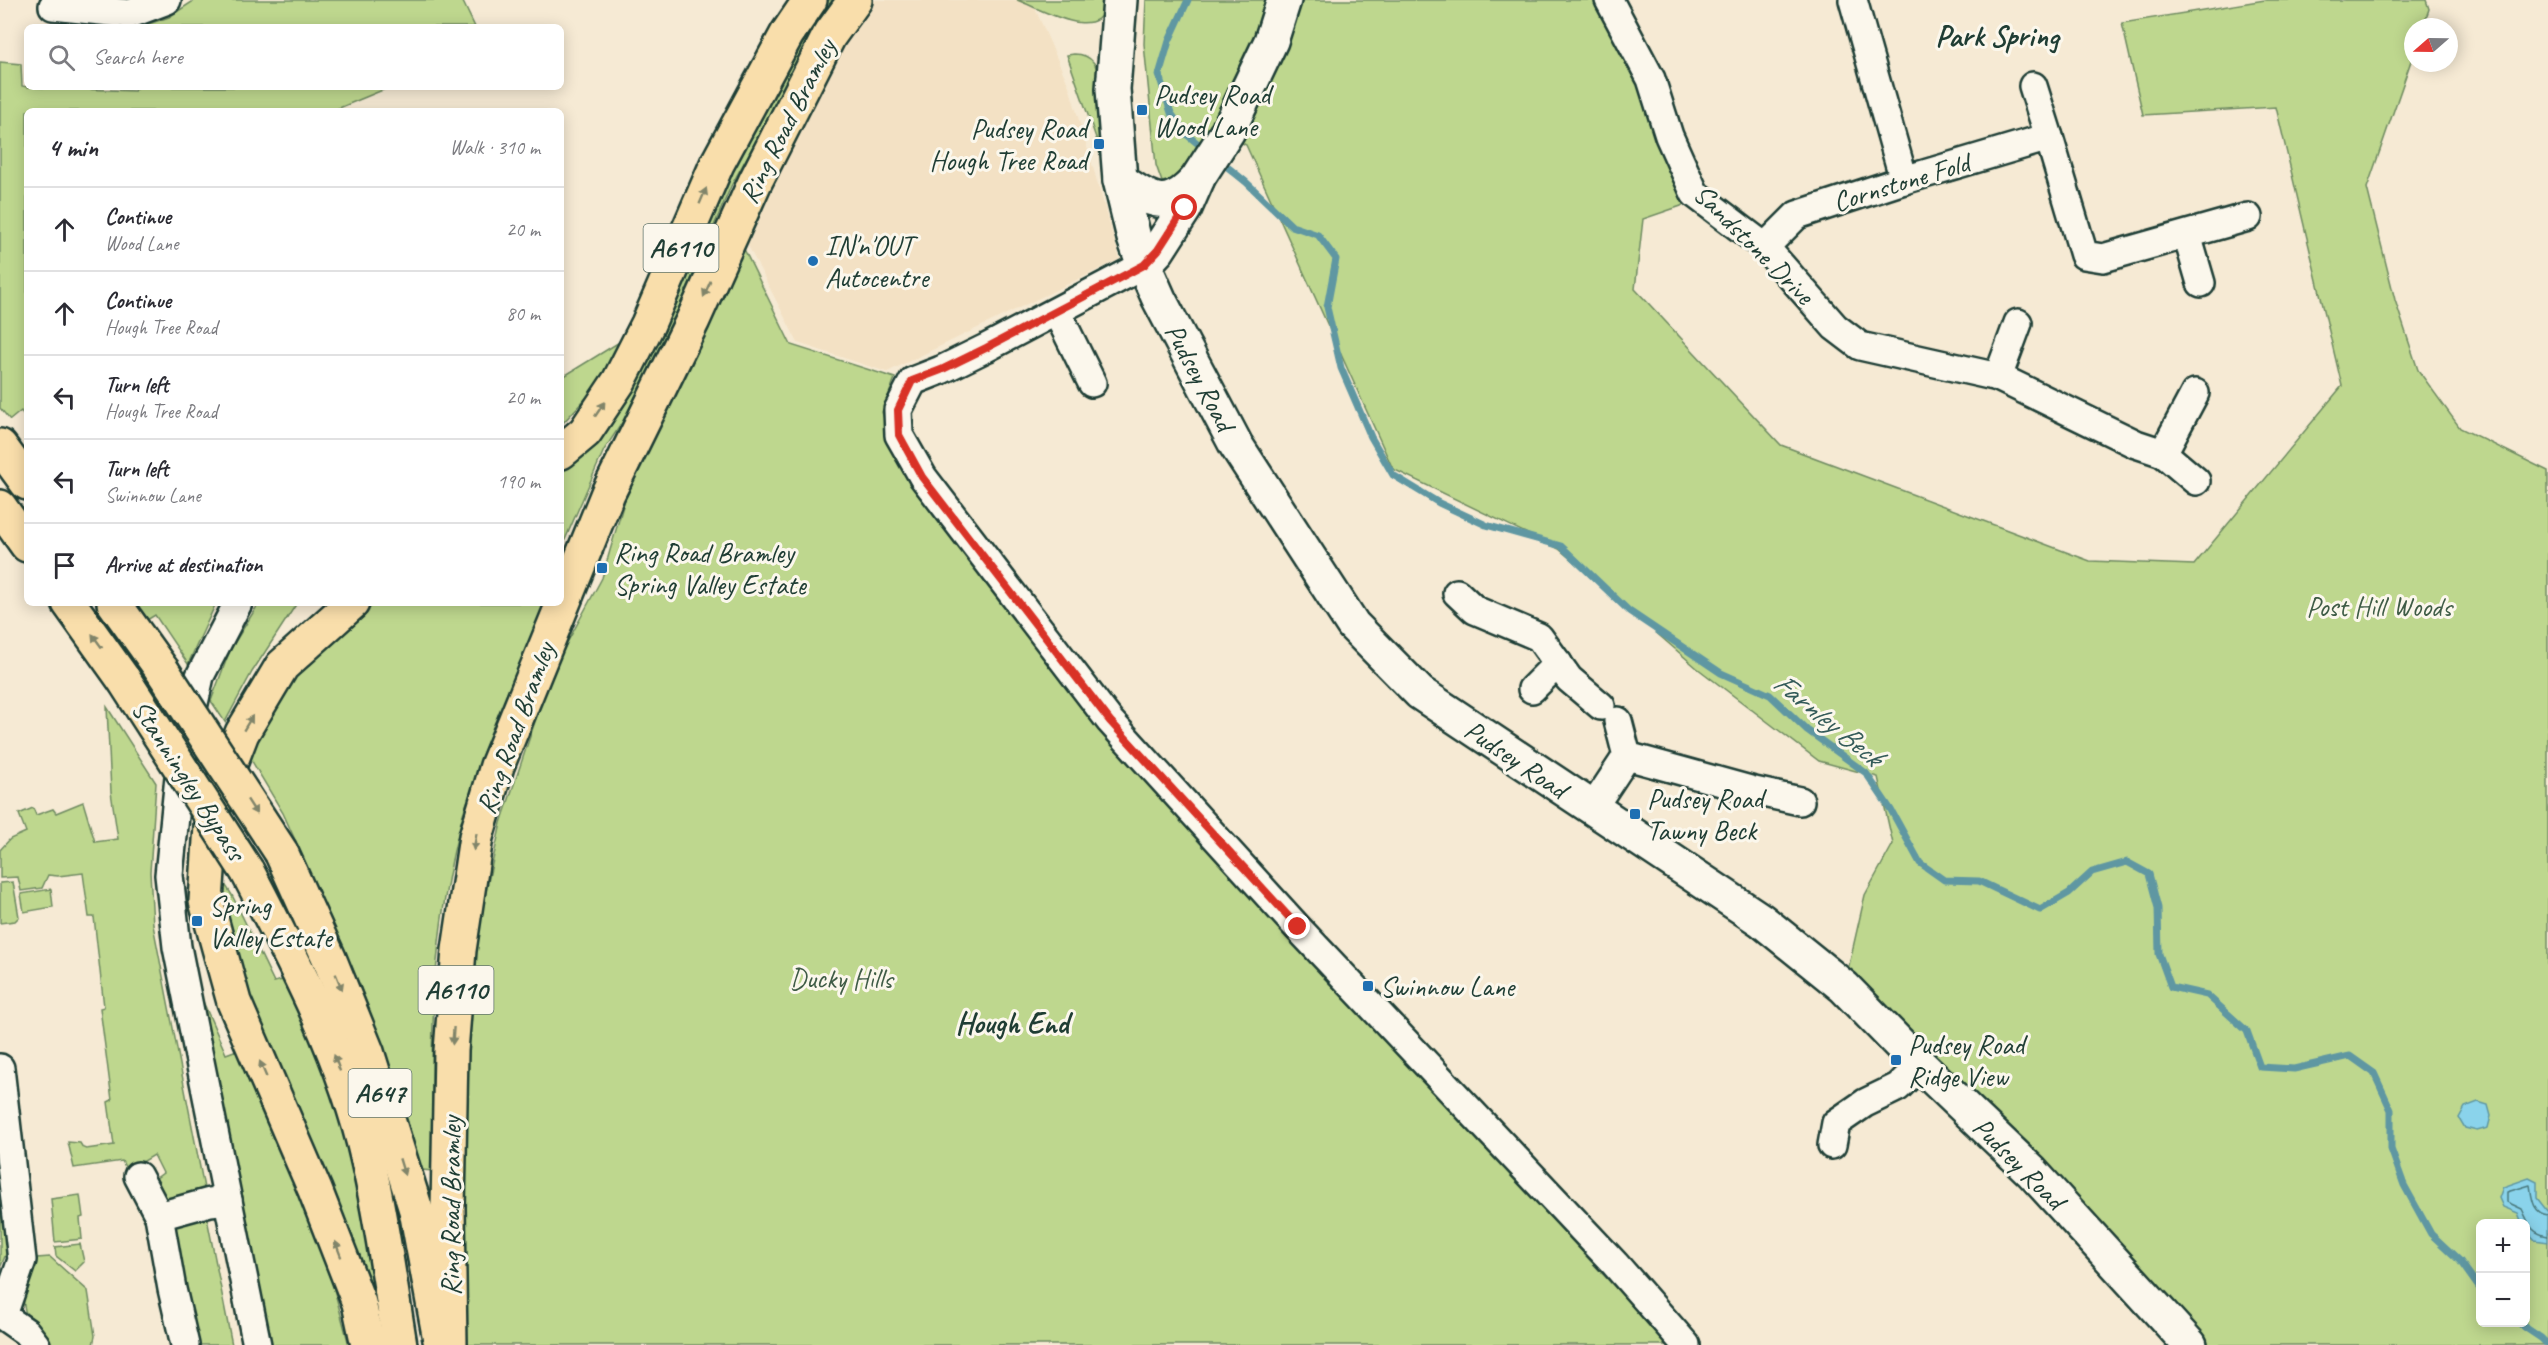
<!DOCTYPE html>
<html lang="en">
<head>
<meta charset="utf-8">
<style>
  :root { --surface:#fff; --page:#f2f2f3; --text:#2b2b33; --muted:#7c7c81; --line:#e1e1e2 }
  body { margin:0; font-family:Caveat,sans-serif; background:var(--page); color:var(--text) }
  .controls { position:absolute; right:18px; bottom:18px; display:grid; overflow:hidden; border-radius:9px; box-shadow:0 3px 15px #0003 }
  .controls button { width:54px; height:54px; display:grid; place-items:center; padding:0; border:0; border-bottom:2px solid var(--line); background:var(--surface); color:var(--text); font:30px sans-serif }
  .compass { position:absolute; left:2404px; top:18px; width:54px; height:54px; border-radius:50%; background:var(--surface); box-shadow:0 3px 15px #0003; rotate:250deg }
  .stop { position:absolute; width:18px; height:18px; margin:-14px; border:4px solid #d93025; border-radius:50%; background:#fff }
  .stop.end { background:#d93025; border-color:#fff; box-shadow:0 2px 6px #0008 }
  .list { margin:0; padding:0; list-style:none }
  h2 { display:flex; justify-content:space-between; align-items:center; height:78px; margin:0; padding:0 24px; font-size:26px }
  h2 small { font-size:20px; font-weight:400; color:var(--muted) }
  .list li { display:grid; grid-template-columns:39px 1fr auto; gap:18px; align-items:center; box-sizing:border-box; height:84px; padding:0 24px; border-top:2px solid var(--line) }
  .list b { display:block; font-size:22px; white-space:nowrap }
  .list p { margin:0; font-size:20px; white-space:nowrap; color:var(--muted) }
  .list em { font-size:20px; font-style:normal; color:var(--muted) }
  .icon { flex:none; width:33px; height:33px; fill:none; stroke:currentColor; stroke-width:2; stroke-linecap:round; stroke-linejoin:round }
  .map { position:relative; flex:none; width:2548px; height:1345px; overflow:hidden }
  .search { position:absolute; background:var(--surface); box-shadow:0 3px 15px #0003; left:24px; top:24px; width:540px; height:66px; display:flex; align-items:center; gap:15px; box-sizing:border-box; padding:0 21px; border-radius:9px; color:var(--muted); font-size:22px }
  .panel { position:absolute; background:var(--surface); box-shadow:0 3px 15px #0003; left:24px; top:108px; width:540px; height:498px; border-radius:9px }
  .map>svg:first-child { display:block }
  .built { fill:#f3e1c4 }
  .green { fill:#bed78e; stroke:#6e8a61; stroke-width:1.5; fill-rule:evenodd }
  .water { fill:#8ad3eb; stroke:#5f97a2; stroke-width:1.5 }
  .lines { fill:none; stroke-linecap:round; stroke-linejoin:round }
  .shore { stroke:#4a797d; stroke-width:1.5 }
  .stream { stroke:#5f97a2; stroke-width:7 }
  .street-casing { stroke:#1f3d34; stroke-width:32 }
  .secondary-casing { stroke:#1f3d34; stroke-width:38 }
  .primary-casing { stroke:#1f3d34; stroke-width:38 }
  .highway-casing { stroke:#1f3d34; stroke-width:38 }
  .street { stroke:#fbf7ec; stroke-width:27 }
  .secondary { stroke:#fbf7ec; stroke-width:33 }
  .primary { stroke:#f9deab; stroke-width:33 }
  .highway { stroke:#f9deab; stroke-width:33 }
  .primary-bridge-casing { stroke:#1f3d34; stroke-width:38; stroke-linecap:butt }
  .primary-bridge { stroke:#f9deab; stroke-width:33 }
  .oneway { fill:#81856a }
  .route { stroke:#d93025; stroke-width:8 }
  .poi-dot { fill:#1f6fb2; stroke:#fbf7ec; stroke-width:2 }
  .labels { text-anchor:middle; dominant-baseline:central; stroke-width:6; stroke-linejoin:round; paint-order:stroke }
  .shield { fill:#fbf7ec; stroke:#61756b; stroke-width:1.5 }
  .shield-label { font-size:27px; font-weight:bold; fill:#1f3d34 }
  .poi-label { font-size:28px; fill:#1f3d34; stroke:#fbf7ec; text-anchor:start }
  .street-label { font-size:28px; fill:#1f3d34; stroke:#fbf7ec }
  .park-label { font-size:28px; fill:#3f5c46; stroke:#fbf7ec }
  .neighbourhood-label { font-size:30px; font-weight:bold; fill:#1f3d34; stroke:#fbf7ec }
  .water-label { font-size:30px; font-style:italic; fill:#345b59; stroke:#fbf7ec }
</style>
</head>
<body>
<div class="map">
<svg width="2548" height="1345" viewBox="0 0 2548 1345">
  <rect width="100%" height="100%" fill="#f6ead4"/>
  <filter id="ink" filterUnits="userSpaceOnUse"><feTurbulence type="fractalNoise" baseFrequency=".0167" numOctaves="2"/><feDisplacementMap in="SourceGraphic" scale="12" xChannelSelector="R" yChannelSelector="G"/><feConvolveMatrix kernelMatrix="1 2 1 2 8 2 1 2 1" color-interpolation-filters="sRGB"/></filter>
  <g filter="url(#ink)">
    <path class="built" d="M 873,0 L 1017,0 L 1034,6 L 1069,86 L 1120,259 L 887,372 L 798,343 L 742,234 L 829,36 Z"/>
    <g class="green">
      <path d="M 195,0 L 462,0 L 475,27 L 140,27 L 169,17 Z"/>
      <path d="M 824,0 L 837,0 L 809,46 L 731,186 L 643,391 L 604,450 L 561,549 L 561,466 L 735,152 Z"/>
      <path d="M 1017,0 L 1107,0 C 1102,47 1040,8 1017,0 Z"/>
      <path d="M 1146,0 L 1609,0 L 1695,194 L 1681,206 L 1643,219 L 1635,289 L 1781,445 L 2090,561 L 2194,565 L 2342,386 L 2276,107 L 2143,115 L 2122,23 L 2265,0 L 2426,0 L 2429,9 L 2423,27 L 2413,27 L 2413,55 L 2367,188 L 2395,300 L 2418,370 L 2460,428 L 2548,471 L 2548,1345 L 2190,1345 L 1844,987 L 1865,895 L 1893,844 L 1878,777 L 1819,761 L 1697,668 L 1559,549 L 1393,469 L 1246,145 L 1210,125 L 1187,166 L 1175,179 L 1162,182 L 1156,165 L 1144,44 ZM 2480,1224 L 2526,1224 L 2526,1322 L 2480,1322 Z"/>
      <path d="M 1074,54 C 1082,54 1089,56 1094,63 C 1103,76 1107,154 1109,175 L 1067,55 Z"/>
      <path d="M 0,62 L 21,64 L 22,86 L 27,87 L 135,91 L 136,87 L 390,87 L 332,111 L 27,111 L 27,419 L 21,411 L 10,420 L 0,408 Z"/>
      <path d="M 742,245 L 791,345 L 895,378 L 882,412 L 892,447 L 937,519 L 1105,725 L 1289,933 L 1634,1308 L 1671,1345 L 467,1345 L 454,1205 L 474,946 L 501,823 L 552,671 L 602,578 L 625,499 L 707,327 Z"/>
      <path d="M 626,338 L 599,384 L 561,425 L 561,378 Z"/>
      <path d="M 135,603 L 216,603 L 188,664 L 155,615 L 147,620 Z"/>
      <path d="M 259,603 L 297,603 L 252,672 L 225,722 L 211,701 L 230,650 Z"/>
      <path d="M 376,603 L 549,603 C 526,657 501,712 481,767 C 475,783 468,798 463,814 C 431,931 429,1051 434,1171 L 421,1170 L 398,1087 L 359,983 L 283,813 L 244,748 L 285,682 L 353,620 Z"/>
      <path d="M 107,707 L 156,783 L 150,872 L 153,925 L 204,1188 C 197,1194 170,1205 162,1199 C 158,1195 154,1187 151,1182 L 163,1173 L 154,1155 L 134,1167 L 126,1169 L 122,1161 L 74,1168 L 68,1142 L 80,1143 L 83,1148 L 86,1149 L 114,1145 L 108,1102 L 112,1100 L 100,1008 L 104,1007 L 94,917 L 89,917 L 83,873 L 58,876 L 48,875 L 42,888 L 21,891 L 18,877 L 0,878 L 0,850 L 10,839 L 26,832 L 19,814 L 33,808 L 36,815 L 53,809 L 56,813 L 83,802 L 95,842 L 118,839 L 111,792 Z"/>
      <path d="M 219,875 L 232,895 L 274,982 L 286,979 C 317,1048 344,1117 361,1190 C 371,1233 377,1278 385,1321 L 378,1328 L 230,956 Z"/>
      <path d="M 13,882 L 19,917 L 15,921 L 0,923 L 0,883 Z"/>
      <path d="M 51,889 L 53,907 L 24,912 L 21,894 Z"/>
      <path d="M 194,981 L 226,1054 L 237,1050 L 301,1192 L 328,1267 L 349,1345 L 267,1345 Z"/>
      <path d="M 80,1195 L 83,1217 L 80,1218 L 82,1239 L 55,1242 L 51,1199 Z"/>
      <path d="M 0,1207 L 9,1247 L 0,1268 Z"/>
      <path d="M 206,1213 L 232,1345 L 194,1345 L 173,1223 Z"/>
      <path d="M 80,1244 L 84,1262 L 75,1271 L 56,1256 L 55,1247 Z"/>
      <path d="M 50,1257 L 88,1291 L 95,1336 L 93,1345 L 50,1345 C 35,1330 17,1312 26,1288 C 30,1278 35,1269 37,1258 Z"/>
    </g>
    <g class="water">
      <path d="M 2478,1102 L 2488,1105 L 2491,1116 L 2488,1128 L 2477,1131 L 2465,1128 L 2459,1118 L 2465,1107 Z"/>
      <path d="M 2529,1178 L 2537,1182 L 2537,1198 L 2548,1212 L 2548,1242 L 2535,1240 L 2526,1230 L 2526,1224 L 2522,1223 L 2518,1213 L 2503,1207 L 2499,1198 L 2503,1187 Z"/>
    </g>
    <g class="lines">
      <path class="shore" d="M 2548,1215 C 2532,1213 2532,1197 2530,1185 L 2507,1192 L 2507,1202 L 2522,1209 C 2529,1223 2530,1233 2548,1236"/>
      <g class="stream">
        <path d="M 1188,0 L 1169,41 L 1159,75 L 1171,113 L 1186,134 L 1207,151"/>
        <path d="M 1220,161 L 1246,182 L 1292,226 L 1318,235 L 1336,259 L 1327,307 L 1341,368 L 1371,437 L 1393,475 L 1439,503 L 1486,525 L 1561,546 L 1629,611 L 1721,673 L 1770,695 L 1807,730 L 1866,773 L 1891,810 L 1920,863 L 1944,880 L 1979,881 L 2040,910 L 2069,893 L 2092,872 L 2127,862 L 2149,874 L 2158,908 L 2159,954 L 2171,987 L 2207,995 L 2247,1031 L 2260,1067 L 2294,1069 L 2350,1056 L 2374,1073 L 2391,1110 L 2391,1149 L 2404,1185 L 2431,1234 L 2460,1261 L 2480,1289"/>
        <path d="M 2517,1322 L 2541,1338 L 2548,1345"/>
      </g>
      <g class="street-casing">
        <g id="street">
          <path d="M 1609,0 L 1651,79 L 1669,136 L 1695,194 L 1765,247 L 1835,327 L 1860,346 L 1998,377 L 2136,444 L 2163,453 L 2195,393"/>
          <path d="M 1853,0 L 1904,180"/>
          <path d="M 53,6 L 130,14 L 167,0"/>
          <path d="M 2033,86 L 2049,137"/>
          <path d="M 2187,235 L 2201,283"/>
          <path d="M 1765,247 L 1797,215 L 1904,180 L 2049,137 L 2084,255 L 2103,258 L 2248,217"/>
          <path d="M 1144,265 L 986,348 L 941,370 L 913,381 L 898,410 L 899,435 L 923,477 L 1110,721 L 1298,928 L 1615,1264 L 1686,1345"/>
          <path d="M 1057,312 L 1092,383"/>
          <path d="M 1998,377 L 2018,323"/>
          <path d="M 2163,453 L 2196,481"/>
          <path d="M 1457,593 L 1475,610 L 1539,637 L 1569,679 L 1601,706"/>
          <path d="M 238,603 L 200,676 L 180,767 L 169,875 L 177,947 L 257,1345"/>
          <path d="M 1532,689 L 1558,663"/>
          <path d="M 1618,721 L 1627,756 L 1754,791 L 1800,801"/>
          <path d="M 1592,809 L 1627,756"/>
          <path d="M 0,1068 L 22,1260 L 3,1315"/>
          <path d="M 1832,1145 L 1836,1123 L 1865,1103 L 1898,1087 L 1920,1065"/>
          <path d="M 138,1176 L 159,1216"/>
          <path d="M 0,1314 L 26,1332 L 36,1345"/>
          <path d="M 185,1345 L 172,1289 L 159,1216 L 210,1202 L 228,1200"/>
        </g>
      </g>
      <g class="secondary-casing">
        <g id="secondary">
          <path d="M 1120,0 L 1113,89 L 1120,180 L 1134,238 L 1144,265 L 1159,299 L 1236,445 L 1353,625 L 1420,693 L 1761,920 L 1844,987 L 1920,1065 L 2032,1172 L 2190,1345"/>
          <path d="M 1120,180 C 1152,203 1169,212 1198,178"/>
          <path d="M 1144,265 L 1158,250 L 1185,208 L 1199,176 L 1228,131 L 1271,41 L 1284,0"/>
        </g>
      </g>
      <g class="primary-casing">
        <g id="primary">
          <path d="M 0,446 L 27,483"/>
          <path d="M 0,507 L 27,545"/>
          <path d="M 69,603 L 124,680"/>
          <path d="M 114,603 L 162,670"/>
          <path d="M 281,852 L 329,958 L 367,1052 L 416,1210 L 441,1345"/>
          <path d="M 247,871 C 295,963 345,1058 368,1161 C 382,1221 390,1284 400,1345"/>
        </g>
      </g>
      <g class="highway-casing">
        <g id="highway">
          <path d="M 561,452 L 585,432 L 619,381 L 648,324 L 717,164 L 787,34 L 810,0"/>
          <path d="M 352,603 L 282,666 L 242,733 L 212,811 L 206,901 L 234,1002 L 315,1190 L 359,1303 L 368,1345"/>
          <path d="M 450,1345 L 448,1208 L 451,1051 L 459,950 L 476,837 L 497,766 L 608,493 L 693,320 L 755,182 L 829,36 L 855,0"/>
        </g>
      </g>
      <use href="#street" class="street"/>
      <use href="#secondary" class="secondary"/>
      <use href="#primary" class="primary"/>
      <use href="#highway" class="highway"/>
      <g class="primary-bridge-casing">
        <g id="primary-bridge">
          <path d="M 162,670 L 281,852"/>
          <path d="M 124,680 L 247,871"/>
        </g>
      </g>
      <use href="#primary-bridge" class="primary-bridge"/>
    </g>
    <defs><path id="oneway-solid" d="M-6-.8H1V-3.2L6.5 0L1 3.2V.8H-6Z" transform="scale(1.5)"/></defs>
    <g class="oneway">
      <use href="#oneway-solid" transform="translate(703 196) rotate(-67)"/>
      <use href="#oneway-solid" transform="translate(707 289) rotate(114)"/>
      <use href="#oneway-solid" transform="translate(600 409) rotate(-56)"/>
      <use href="#oneway-solid" transform="translate(97 641) rotate(-126)"/>
      <use href="#oneway-solid" transform="translate(248 723) rotate(-59)"/>
      <use href="#oneway-solid" transform="translate(252 807) rotate(57)"/>
      <use href="#oneway-solid" transform="translate(475 842) rotate(100)"/>
      <use href="#oneway-solid" transform="translate(339 982) rotate(68)"/>
      <use href="#oneway-solid" transform="translate(453 1036) rotate(94)"/>
      <use href="#oneway-solid" transform="translate(337 1063) rotate(-110)"/>
      <use href="#oneway-solid" transform="translate(263 1069) rotate(-113)"/>
      <use href="#oneway-solid" transform="translate(402 1167) rotate(73)"/>
      <use href="#oneway-solid" transform="translate(338 1249) rotate(-111)"/>
    </g>
  </g>
  <g class="lines" filter="url(#ink)">
    <path class="route" d="M 1185,208 L 1158,250 L 1144,265 L 986,348 L 941,370 L 912,381 L 898,410 L 899,435 L 922,477 L 1110,721 L 1298,927"/>
  </g>
  <g class="poi-dot">
    <rect x="1136" y="104" width="12" height="12" rx="3"/>
    <rect x="1093" y="138" width="12" height="12" rx="3"/>
    <circle cx="813" cy="261" r="6"/>
    <rect x="596" y="562" width="12" height="12" rx="3"/>
    <rect x="1629" y="808" width="12" height="12" rx="3"/>
    <rect x="191" y="915" width="12" height="12" rx="3"/>
    <rect x="1362" y="980" width="12" height="12" rx="3"/>
    <rect x="1890" y="1054" width="12" height="12" rx="3"/>
  </g>
  <g class="labels">
    <g class="shield">
      <rect x="643.5" y="224" width="75" height="48" rx="4.5"/>
      <rect x="418.5" y="966" width="75" height="48" rx="4.5"/>
      <rect x="348.5" y="1069" width="63" height="48" rx="4.5"/>
    </g>
    <g class="shield-label">
      <text x="681" y="248">A6110</text>
      <text x="456" y="990">A6110</text>
      <text x="380" y="1093">A647</text>
    </g>
    <g class="poi-label">
      <text x="1154" y="94">Pudsey Road<tspan x="1154" dy="32">Wood Lane</tspan></text>
      <text x="1087" y="128" text-anchor="end">Pudsey Road<tspan x="1087" dy="32">Hough Tree Road</tspan></text>
      <text x="825" y="245">IN'n'OUT<tspan x="825" dy="32">Autocentre</tspan></text>
      <text x="614" y="552">Ring Road Bramley<tspan x="614" dy="32">Spring Valley Estate</tspan></text>
      <text x="1647" y="798">Pudsey Road<tspan x="1647" dy="32">Tawny Beck</tspan></text>
      <text x="209" y="905">Spring<tspan x="209" dy="32">Valley Estate</tspan></text>
      <text x="1380" y="986">Swinnow Lane</text>
      <text x="1908" y="1044">Pudsey Road<tspan x="1908" dy="32">Ridge View</tspan></text>
    </g>
    <g class="street-label">
      <text transform="translate(787 121) rotate(-63)">Ring Road Bramley</text>
      <text transform="translate(1901 182) rotate(-17)">Cornstone Fold</text>
      <text transform="translate(1754 244) rotate(45)">Sandstone Drive</text>
      <text transform="translate(1200 377) rotate(62)">Pudsey Road</text>
      <text transform="translate(515 728) rotate(-70)">Ring Road Bramley</text>
      <text transform="translate(1516 759) rotate(34)">Pudsey Road</text>
      <text transform="translate(189 780) rotate(57)">Stanningley Bypass</text>
      <text transform="translate(2019 1163) rotate(45)">Pudsey Road</text>
      <text transform="translate(450 1206) rotate(-90)">Ring Road Bramley</text>
    </g>
    <g class="park-label">
      <text x="2379" y="606">Post Hill Woods</text>
      <text x="841" y="978">Ducky Hills</text>
    </g>
    <g class="neighbourhood-label">
      <text x="1997" y="36">Park Spring</text>
      <text x="1012" y="1023">Hough End</text>
    </g>
    <g class="water-label">
      <text transform="translate(1828 719) rotate(39)">Farnley Beck</text>
    </g>
  </g>
</svg>
<div class="controls">
<button>+</button>
<button>−</button>
</div>
<svg class="compass" viewBox="-18 -18 36 36"><path d="M0-13l5 13h-10z" fill="#e53935"/><path d="M0 13l5-13h-10z" fill="#7c7c81"/></svg>
<div class="stop" style="left:1185px;top:208px"></div>
<div class="stop end" style="left:1298px;top:927px"></div>
<div class="search"><svg class="icon" aria-label="search" viewBox="0 0 24 24"><circle cx="10" cy="10" r="6"/><path d="M15 15l6 6"/></svg>Search here</div>
<section class="panel">
<h2>4 min<small>Walk · 310 m</small></h2>
<ul class="list">
<li><svg class="icon" aria-label="ahead" viewBox="0 0 24 24"><path d="M12 20V5M6 11l6-6 6 6"/></svg><div><b>Continue</b><p>Wood Lane</p></div><em>20 m</em></li>
<li><svg class="icon" aria-label="ahead" viewBox="0 0 24 24"><path d="M12 20V5M6 11l6-6 6 6"/></svg><div><b>Continue</b><p>Hough Tree Road</p></div><em>80 m</em></li>
<li><svg class="icon" aria-label="left" viewBox="0 0 24 24"><path d="M17 20v-9H6M10 6l-5 5 5 5"/></svg><div><b>Turn left</b><p>Hough Tree Road</p></div><em>20 m</em></li>
<li><svg class="icon" aria-label="left" viewBox="0 0 24 24"><path d="M17 20v-9H6M10 6l-5 5 5 5"/></svg><div><b>Turn left</b><p>Swinnow Lane</p></div><em>190 m</em></li>
<li><svg class="icon" aria-label="arrive" viewBox="0 0 24 24"><path d="M6 21V4h12l-3 4 3 4H6"/></svg><div><b>Arrive at destination</b></div></li>
</ul>
</section>
</div>
</body>
</html>
